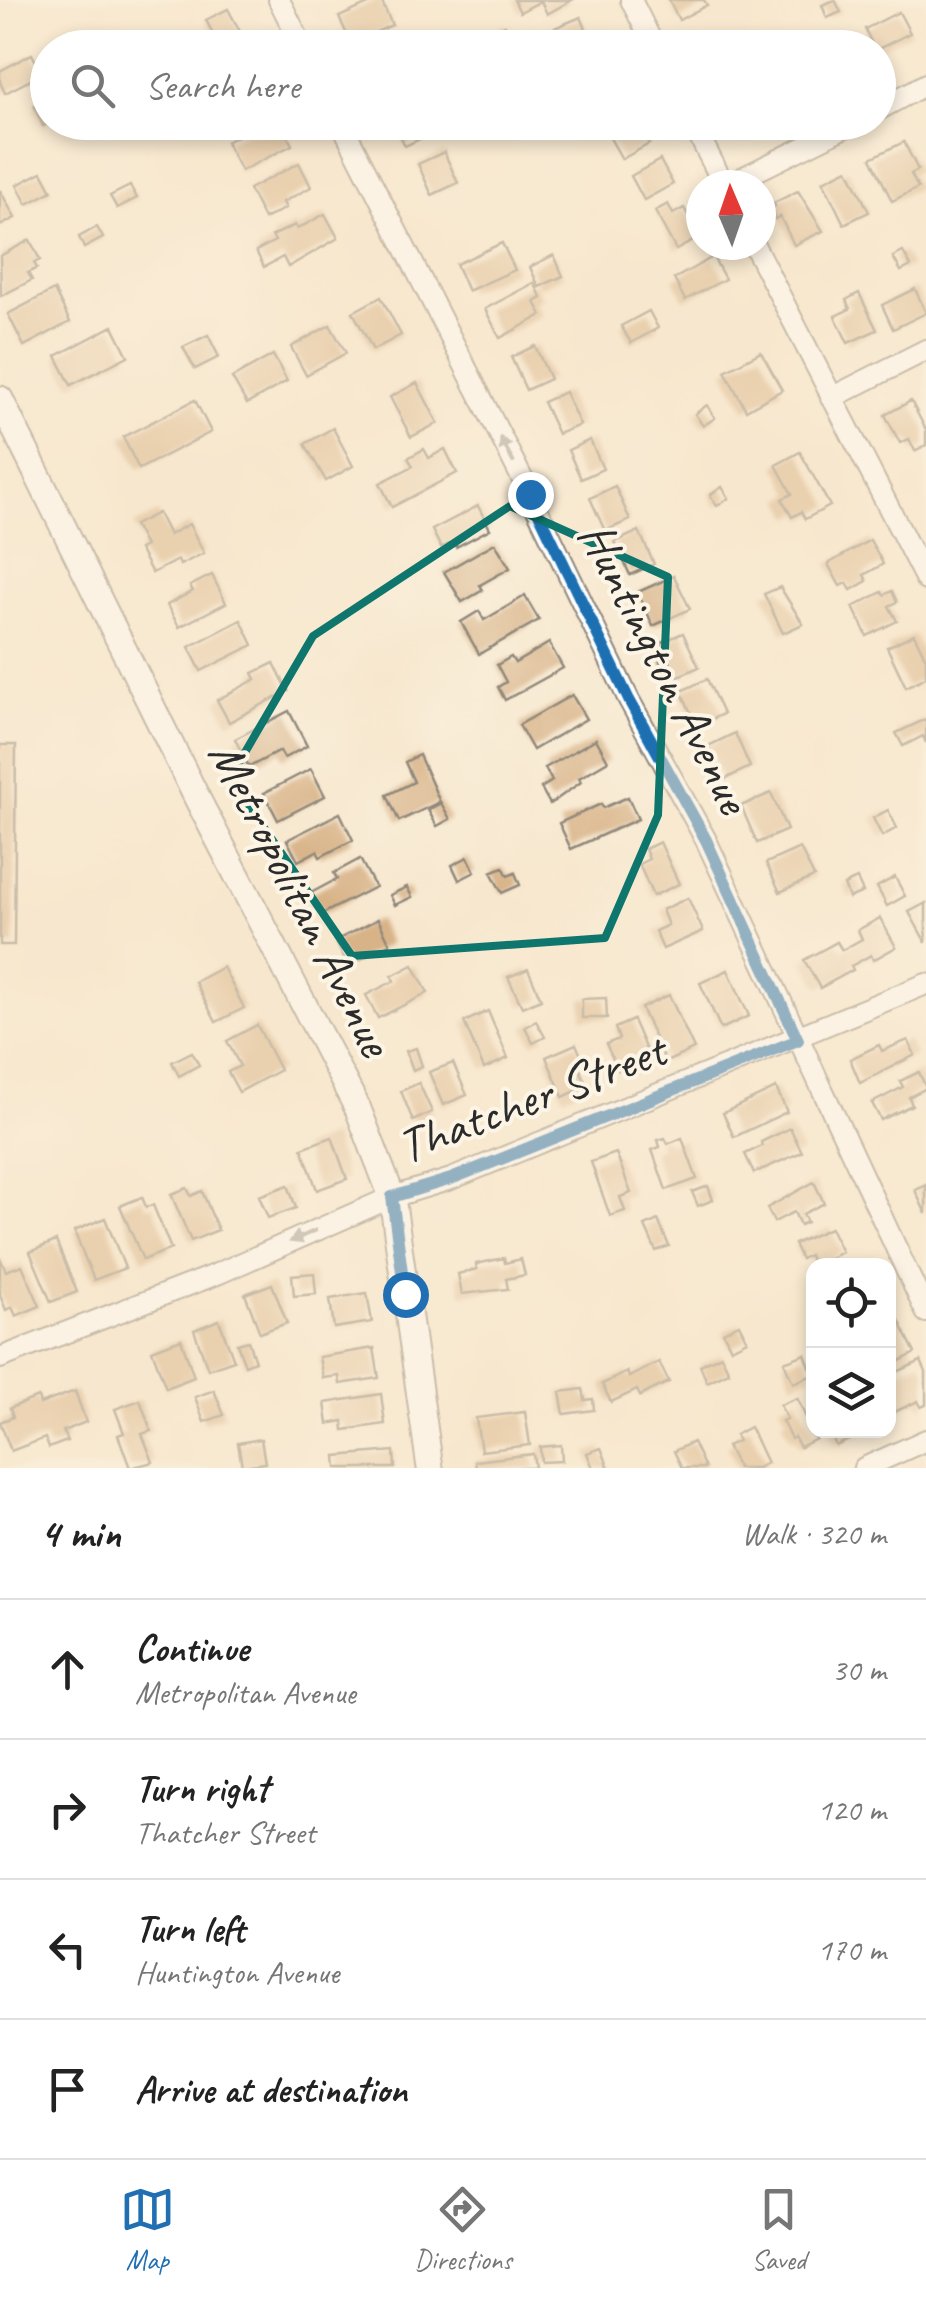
<!DOCTYPE html>
<html lang="en">
<head>
<meta charset="utf-8">
<style>
  :root { --surface:#fff; --page:#f6f6f6; --text:#222; --muted:#767676; --line:#e0e0e0; --accent:#1f6fb2 }
  body { margin:0; font-family:Caveat,sans-serif; background:var(--page); color:var(--text) }
  .controls { position:absolute; right:30px; bottom:30px; display:grid; overflow:hidden; border-radius:20px; box-shadow:0 5px 15px #0003 }
  .controls button { width:90px; height:90px; display:grid; place-items:center; padding:0; border:0; border-bottom:2px solid var(--line); background:var(--surface); color:var(--text); font:50px sans-serif }
  .compass { position:absolute; left:686px; top:170px; width:90px; height:90px; border-radius:50%; background:var(--surface); box-shadow:0 5px 15px #0003; rotate:358deg }
  .stop { position:absolute; width:30px; height:30px; margin:-22px; border:8px solid #1f6fb2; border-radius:50%; background:#fff }
  .stop.end { background:#1f6fb2; border-color:#fff; box-shadow:0 2px 10px #0008 }
  .list { margin:0; padding:0; list-style:none }
  h2 { display:flex; justify-content:space-between; align-items:center; height:130px; margin:0; padding:0 40px; font-size:42px }
  h2 small { font-size:32px; font-weight:400; color:var(--muted) }
  .list li { display:grid; grid-template-columns:65px 1fr auto; gap:30px; align-items:center; box-sizing:border-box; height:140px; padding:0 40px; border-top:2px solid var(--line) }
  .list b { display:block; font-size:38px; white-space:nowrap }
  .list p { margin:0; font-size:32px; white-space:nowrap; color:var(--muted) }
  .list em { font-size:32px; font-style:normal; color:var(--muted) }
  .icon { flex:none; width:55px; height:55px; fill:none; stroke:currentColor; stroke-width:2; stroke-linecap:round; stroke-linejoin:round }
  .map { position:relative; flex:none; width:926px; height:1468px; overflow:hidden }
  .search { position:absolute; background:var(--surface); box-shadow:0 5px 15px #0003; left:30px; right:30px; top:30px; height:110px; display:flex; align-items:center; gap:25px; box-sizing:border-box; padding:0 35px; border-radius:55px; color:var(--muted); font-size:38px }
  .sheet { height:690px; background:var(--surface) }
  nav { display:flex; justify-content:space-around; align-items:center; box-sizing:border-box; height:140px; border-top:2px solid var(--line); background:var(--surface); font-size:28px; color:var(--muted) }
  nav a { display:grid; justify-items:center; gap:5px }
  nav .on { color:var(--accent) }
  .map>svg:first-child { display:block }
  .building { fill:#d8b388 }
  .lines { fill:none; stroke-linecap:round; stroke-linejoin:round }
  .minor-casing { stroke:#91897c; stroke-width:24 }
  .tertiary-casing { stroke:#91897c; stroke-width:29 }
  .minor { stroke:#fff; stroke-width:20 }
  .tertiary { stroke:#fff; stroke-width:25 }
  .oneway { fill:#a0a0a0 }
  .route { stroke:#1f6fb2; stroke-width:12 }
  .marked { fill:none; stroke:#0f766e; stroke-width:8; stroke-linejoin:round }
  .labels { text-anchor:middle; dominant-baseline:central; stroke-width:8; stroke-linejoin:round; paint-order:stroke }
  .street-label { font-size:50px; fill:#2b2b2b; stroke:#fcf5e5 }
</style>
</head>
<body>
<div class="map">
<svg width="926" height="1468" viewBox="0 0 926 1468">
  <rect width="100%" height="100%" fill="#fcf5e5"/>
  <filter id="ink" filterUnits="userSpaceOnUse"><feTurbulence type="fractalNoise" baseFrequency=".01" numOctaves="2"/><feDisplacementMap in="SourceGraphic" scale="20" xChannelSelector="R" yChannelSelector="G"/><feConvolveMatrix kernelMatrix="1 2 1 2 8 2 1 2 1" color-interpolation-filters="sRGB"/></filter>
  <filter id="wash" filterUnits="userSpaceOnUse"><feTurbulence type="fractalNoise" baseFrequency=".0048" numOctaves="4" result="noise"/><feDisplacementMap in="SourceGraphic" scale="40" xChannelSelector="R" yChannelSelector="G"/><feGaussianBlur stdDeviation="2.25" result="paint"/><feColorMatrix in="noise" values="0 0 0 0 0 0 0 0 0 0 0 0 0 0 0 0 0 1.4 0 .05"/><feComposite in="paint" operator="in"/></filter>
  <g filter="url(#wash)">
    <rect width="100%" height="100%" fill="#f7e7ce"/>
    <g id="blocks">
      <g class="building">
        <path d="M 377,0 L 381,0 L 392,25 L 351,43 L 339,17 Z"/>
        <path d="M 514,0 L 572,0 L 547,14 L 541,1 L 520,12 Z"/>
        <path d="M 669,0 L 704,0 L 707,5 L 679,20 Z"/>
        <path d="M 835,0 L 841,12 L 827,18 L 822,5 Z"/>
        <path d="M 228,9 L 245,41 L 232,48 L 220,48 L 206,20 Z"/>
        <path d="M 899,12 L 910,33 L 878,49 L 874,48 L 865,29 Z"/>
        <path d="M 581,17 L 594,48 L 532,48 L 528,39 Z"/>
        <path d="M 505,25 L 514,46 L 487,48 L 481,35 Z"/>
        <path d="M 32,54 L 42,74 L 5,93 L 0,82 L 0,71 Z"/>
        <path d="M 48,99 L 48,124 L 43,126 L 34,106 Z"/>
        <path d="M 273,122 L 280,122 L 292,145 L 241,171 L 226,142 L 250,129 L 252,133 Z"/>
        <path d="M 394,122 L 438,122 L 441,129 L 405,146 Z"/>
        <path d="M 638,123 L 649,144 L 622,159 L 610,138 Z"/>
        <path d="M 904,142 L 918,170 L 911,174 L 918,188 L 892,201 L 871,158 Z"/>
        <path d="M 444,152 L 458,183 L 432,195 L 418,164 Z"/>
        <path d="M 660,160 L 673,184 L 644,200 L 631,176 Z"/>
        <path d="M 299,163 L 311,187 L 283,202 L 286,208 L 264,219 L 249,189 Z"/>
        <path d="M 848,169 L 869,212 L 844,224 L 823,181 Z"/>
        <path d="M 42,172 L 52,191 L 27,204 L 17,185 Z"/>
        <path d="M 130,186 L 137,198 L 117,208 L 110,196 Z"/>
        <path d="M 0,190 L 15,218 L 0,226 Z"/>
        <path d="M 798,191 L 823,231 L 794,245 L 780,216 L 775,219 L 771,209 L 775,206 L 774,203 Z"/>
        <path d="M 668,204 L 673,214 L 684,208 L 700,237 L 676,250 L 655,211 Z"/>
        <path d="M 325,214 L 338,238 L 288,267 L 283,257 L 264,267 L 256,251 L 275,241 L 272,236 L 295,225 L 297,229 Z"/>
        <path d="M 97,227 L 103,238 L 84,248 L 79,237 Z"/>
        <path d="M 30,240 L 40,260 L 34,263 L 37,268 L 28,273 L 32,280 L 1,296 L 0,256 Z"/>
        <path d="M 502,243 L 515,270 L 468,291 L 456,264 Z"/>
        <path d="M 903,252 L 911,266 L 901,271 L 893,257 Z"/>
        <path d="M 554,255 L 563,276 L 539,287 L 530,267 Z"/>
        <path d="M 713,257 L 725,279 L 685,300 L 674,279 Z"/>
        <path d="M 534,283 L 542,298 L 535,302 L 542,315 L 500,338 L 485,309 Z"/>
        <path d="M 915,289 L 926,313 L 893,329 L 882,305 Z"/>
        <path d="M 54,290 L 70,322 L 24,346 L 8,314 Z"/>
        <path d="M 859,293 L 877,330 L 848,343 L 835,316 L 850,309 L 846,300 Z"/>
        <path d="M 381,297 L 401,335 L 373,350 L 353,312 Z"/>
        <path d="M 649,311 L 658,328 L 631,343 L 621,326 Z"/>
        <path d="M 330,325 L 346,353 L 306,375 L 291,347 Z"/>
        <path d="M 113,326 L 128,356 L 71,385 L 56,356 Z"/>
        <path d="M 208,335 L 219,357 L 195,369 L 183,347 Z"/>
        <path d="M 535,346 L 550,379 L 526,390 L 511,357 Z"/>
        <path d="M 761,352 L 782,390 L 746,410 L 725,371 Z"/>
        <path d="M 273,355 L 287,381 L 247,404 L 232,378 Z"/>
        <path d="M 417,383 L 438,423 L 411,437 L 390,397 Z"/>
        <path d="M 565,392 L 580,425 L 558,434 L 543,402 Z"/>
        <path d="M 195,400 L 211,432 L 139,469 L 123,437 Z"/>
        <path d="M 911,401 L 926,430 L 926,445 L 915,451 L 909,439 L 900,443 L 885,415 Z"/>
        <path d="M 707,405 L 715,418 L 703,426 L 695,414 Z"/>
        <path d="M 333,428 L 353,466 L 326,481 L 305,444 Z"/>
        <path d="M 590,440 L 603,469 L 581,479 L 568,450 Z"/>
        <path d="M 424,449 L 429,458 L 445,449 L 457,473 L 392,507 L 380,483 L 413,466 L 408,458 Z"/>
        <path d="M 800,452 L 830,506 L 805,519 L 801,512 L 792,517 L 782,499 L 792,494 L 776,465 Z"/>
        <path d="M 615,486 L 630,520 L 605,531 L 590,498 Z"/>
        <path d="M 722,487 L 729,498 L 717,506 L 710,495 Z"/>
        <path d="M 478,506 L 490,529 L 456,547 L 453,542 L 441,548 L 432,530 Z"/>
        <path d="M 158,513 L 169,535 L 189,524 L 204,553 L 180,565 L 178,560 L 152,573 L 139,549 L 145,546 L 134,525 Z"/>
        <path d="M 639,531 L 654,564 L 630,575 L 615,542 Z"/>
        <path d="M 870,540 L 883,564 L 864,575 L 867,581 L 851,590 L 847,583 L 840,586 L 828,564 Z"/>
        <path d="M 495,543 L 510,568 L 480,585 L 483,590 L 462,602 L 444,572 Z"/>
        <path d="M 212,575 L 226,603 L 179,627 L 167,605 L 193,591 L 190,586 Z"/>
        <path d="M 674,576 L 690,609 L 653,626 L 638,592 Z"/>
        <path d="M 780,587 L 803,624 L 783,633 L 764,594 Z"/>
        <path d="M 892,591 L 897,602 L 889,606 L 897,621 L 867,636 L 853,607 L 882,592 L 884,595 Z"/>
        <path d="M 525,596 L 539,620 L 479,654 L 461,622 L 479,611 L 484,620 Z"/>
        <path d="M 241,620 L 253,645 L 201,671 L 189,647 Z"/>
        <path d="M 683,633 L 699,667 L 669,680 L 653,646 Z"/>
        <path d="M 914,634 L 926,659 L 926,677 L 906,687 L 887,647 Z"/>
        <path d="M 549,643 L 563,668 L 505,700 L 498,687 L 506,682 L 497,665 L 511,657 L 515,663 Z"/>
        <path d="M 274,663 L 288,691 L 229,722 L 217,700 L 256,679 L 253,673 Z"/>
        <path d="M 707,679 L 723,714 L 697,726 L 681,691 Z"/>
        <path d="M 572,695 L 586,719 L 533,750 L 519,725 Z"/>
        <path d="M 289,711 L 307,746 L 284,758 L 280,751 L 249,767 L 235,739 Z"/>
        <path d="M 926,719 L 926,743 L 923,736 L 903,746 L 896,733 Z"/>
        <path d="M 735,733 L 750,767 L 723,780 L 708,746 Z"/>
        <path d="M 596,739 L 608,761 L 579,778 L 581,782 L 550,804 L 541,788 L 552,781 L 545,768 Z"/>
        <path d="M 0,745 L 16,745 L 14,945 L 0,945 Z"/>
        <path d="M 419,755 L 440,802 L 399,821 L 387,795 L 414,782 L 405,762 Z"/>
        <path d="M 311,769 L 325,796 L 278,820 L 264,793 Z"/>
        <path d="M 771,793 L 787,830 L 757,843 L 741,806 Z"/>
        <path d="M 628,797 L 638,819 L 571,849 L 559,823 L 601,804 L 603,808 Z"/>
        <path d="M 441,803 L 450,819 L 437,826 L 428,810 Z"/>
        <path d="M 888,810 L 897,828 L 882,836 L 873,818 Z"/>
        <path d="M 340,813 L 353,840 L 320,857 L 317,851 L 298,861 L 287,840 Z"/>
        <path d="M 660,842 L 679,884 L 653,896 L 639,864 L 649,859 L 645,849 Z"/>
        <path d="M 800,848 L 814,877 L 780,892 L 766,863 Z"/>
        <path d="M 468,857 L 475,872 L 459,880 L 452,865 Z"/>
        <path d="M 360,859 L 375,887 L 322,914 L 311,893 L 337,879 L 334,873 Z"/>
        <path d="M 503,867 L 508,876 L 515,873 L 520,885 L 502,893 L 491,872 Z"/>
        <path d="M 895,877 L 905,896 L 887,906 L 877,887 Z"/>
        <path d="M 857,879 L 863,892 L 849,898 L 844,885 Z"/>
        <path d="M 407,887 L 412,897 L 395,905 L 390,895 Z"/>
        <path d="M 688,898 L 703,931 L 663,949 L 655,931 L 668,925 L 662,910 Z"/>
        <path d="M 926,903 L 926,943 L 909,912 Z"/>
        <path d="M 880,918 L 896,947 L 873,960 L 871,955 L 851,966 L 853,970 L 820,988 L 804,960 L 837,942 L 842,950 L 862,939 L 858,930 Z"/>
        <path d="M 378,919 L 390,944 L 348,966 L 335,941 Z"/>
        <path d="M 413,965 L 428,993 L 378,1018 L 366,995 L 394,981 L 392,976 Z"/>
        <path d="M 223,967 L 244,1008 L 216,1022 L 195,982 Z"/>
        <path d="M 528,969 L 541,999 L 522,1007 L 508,977 Z"/>
        <path d="M 728,970 L 749,1016 L 721,1029 L 700,983 Z"/>
        <path d="M 669,995 L 694,1049 L 666,1062 L 641,1008 Z"/>
        <path d="M 606,998 L 607,1018 L 582,1018 L 582,999 Z"/>
        <path d="M 488,1011 L 508,1058 L 484,1069 L 464,1022 Z"/>
        <path d="M 633,1020 L 653,1066 L 631,1075 L 627,1066 L 618,1070 L 606,1044 L 619,1039 L 615,1028 Z"/>
        <path d="M 536,1021 L 545,1037 L 533,1043 L 525,1027 Z"/>
        <path d="M 257,1025 L 280,1070 L 239,1092 L 228,1072 L 240,1066 L 227,1041 Z"/>
        <path d="M 908,1040 L 915,1055 L 860,1083 L 850,1059 L 879,1045 L 882,1051 Z"/>
        <path d="M 576,1044 L 582,1058 L 576,1060 L 587,1086 L 563,1097 L 546,1057 Z"/>
        <path d="M 416,1048 L 422,1066 L 413,1070 L 406,1051 Z"/>
        <path d="M 192,1052 L 199,1065 L 179,1076 L 172,1062 Z"/>
        <path d="M 453,1063 L 467,1095 L 443,1105 L 429,1072 Z"/>
        <path d="M 919,1072 L 926,1088 L 909,1097 L 912,1105 L 881,1120 L 872,1103 L 903,1087 L 900,1081 Z"/>
        <path d="M 419,1083 L 432,1112 L 413,1121 L 401,1091 Z"/>
        <path d="M 776,1088 L 787,1112 L 734,1137 L 723,1113 Z"/>
        <path d="M 790,1128 L 802,1152 L 754,1173 L 745,1154 L 762,1146 L 761,1142 Z"/>
        <path d="M 332,1137 L 347,1179 L 317,1190 L 302,1148 Z"/>
        <path d="M 665,1138 L 668,1144 L 682,1138 L 697,1179 L 666,1190 L 652,1150 L 660,1147 L 658,1140 Z"/>
        <path d="M 616,1153 L 631,1193 L 620,1197 L 625,1211 L 610,1216 L 591,1162 Z"/>
        <path d="M 814,1182 L 824,1203 L 803,1214 L 807,1222 L 800,1225 L 794,1212 L 774,1222 L 767,1208 Z"/>
        <path d="M 288,1185 L 296,1208 L 268,1218 L 259,1196 Z"/>
        <path d="M 926,1185 L 926,1214 L 915,1190 Z"/>
        <path d="M 708,1186 L 713,1200 L 698,1206 L 692,1192 Z"/>
        <path d="M 187,1188 L 191,1196 L 202,1191 L 218,1230 L 191,1241 L 171,1194 Z"/>
        <path d="M 142,1197 L 146,1207 L 153,1205 L 171,1249 L 143,1260 L 120,1206 Z"/>
        <path d="M 105,1218 L 125,1268 L 94,1280 L 74,1231 Z"/>
        <path d="M 658,1220 L 669,1246 L 656,1251 L 645,1226 Z"/>
        <path d="M 830,1228 L 842,1252 L 813,1266 L 809,1255 L 801,1259 L 794,1244 Z"/>
        <path d="M 56,1241 L 77,1292 L 51,1302 L 30,1252 Z"/>
        <path d="M 0,1258 L 6,1271 L 22,1265 L 40,1306 L 16,1316 L 12,1307 L 6,1310 L 0,1295 Z"/>
        <path d="M 504,1258 L 505,1263 L 521,1259 L 525,1275 L 506,1279 L 508,1289 L 462,1294 L 458,1274 L 477,1269 L 476,1264 Z"/>
        <path d="M 314,1273 L 316,1294 L 294,1296 L 292,1275 Z"/>
        <path d="M 272,1284 L 287,1323 L 260,1333 L 245,1294 Z"/>
        <path d="M 367,1293 L 372,1322 L 334,1328 L 330,1299 Z"/>
        <path d="M 898,1318 L 915,1353 L 900,1361 L 895,1351 L 888,1354 L 888,1323 Z"/>
        <path d="M 219,1320 L 234,1360 L 208,1369 L 194,1330 Z"/>
        <path d="M 739,1324 L 747,1340 L 731,1348 L 723,1332 Z"/>
        <path d="M 181,1339 L 194,1377 L 166,1388 L 152,1350 Z"/>
        <path d="M 248,1341 L 255,1361 L 245,1365 L 237,1344 Z"/>
        <path d="M 374,1348 L 379,1378 L 340,1384 L 339,1376 L 323,1378 L 319,1357 Z"/>
        <path d="M 805,1354 L 813,1375 L 793,1383 L 784,1362 Z"/>
        <path d="M 721,1355 L 729,1372 L 707,1382 L 700,1365 Z"/>
        <path d="M 921,1361 L 926,1372 L 926,1405 L 921,1407 L 918,1401 L 888,1415 L 888,1376 Z"/>
        <path d="M 659,1362 L 669,1382 L 640,1396 L 637,1390 L 611,1402 L 602,1384 L 627,1372 L 629,1377 Z"/>
        <path d="M 583,1389 L 585,1400 L 593,1399 L 594,1410 L 564,1414 L 560,1392 Z"/>
        <path d="M 214,1390 L 224,1415 L 204,1422 L 195,1397 Z"/>
        <path d="M 75,1391 L 86,1422 L 63,1431 L 67,1441 L 49,1448 L 45,1438 L 11,1451 L 0,1422 L 13,1417 L 10,1408 L 38,1397 L 40,1404 Z"/>
        <path d="M 381,1394 L 385,1424 L 344,1430 L 343,1421 L 328,1424 L 325,1403 Z"/>
        <path d="M 797,1398 L 816,1439 L 800,1447 L 794,1437 L 791,1439 L 782,1421 L 787,1419 L 780,1405 Z"/>
        <path d="M 140,1400 L 151,1431 L 142,1434 L 153,1462 L 130,1468 L 118,1435 L 124,1433 L 115,1409 Z"/>
        <path d="M 525,1412 L 530,1445 L 481,1451 L 476,1418 Z"/>
        <path d="M 750,1427 L 767,1463 L 757,1468 L 738,1468 L 727,1446 L 738,1441 L 735,1435 Z"/>
        <path d="M 829,1430 L 862,1430 L 863,1433 L 836,1446 Z"/>
        <path d="M 261,1439 L 265,1463 L 242,1466 L 238,1443 Z"/>
        <path d="M 693,1442 L 705,1468 L 682,1468 L 674,1451 Z"/>
        <path d="M 561,1445 L 562,1461 L 541,1462 L 540,1447 Z"/>
        <path d="M 601,1448 L 609,1468 L 593,1468 L 587,1453 Z"/>
        <path d="M 394,1451 L 395,1468 L 337,1468 L 336,1456 Z"/>
        <path d="M 533,1454 L 535,1468 L 476,1468 L 475,1461 Z"/>
      </g>
    </g>
  </g>
  <g filter="url(#ink)">
    <use href="#blocks" fill-opacity="0" stroke="#91897c" stroke-width="2.5"/>
    <g class="lines">
      <g class="minor-casing">
        <g id="minor">
          <path d="M 279,0 L 303,48"/>
          <path d="M 631,0 L 655,48"/>
          <path d="M 878,110 L 926,84"/>
          <path d="M 341,122 L 530,494 L 629,700 L 706,840 L 926,1312"/>
          <path d="M 692,122 L 724,185"/>
          <path d="M 728,185 L 855,122"/>
          <path d="M 754,245 L 926,580"/>
          <path d="M 831,398 L 926,350"/>
          <path d="M 0,1358 L 217,1274 L 392,1197 L 451,1179 L 926,984"/>
          <path d="M 864,1468 L 926,1440"/>
        </g>
      </g>
      <g class="tertiary-casing">
        <path id="tertiary" d="M 0,399 L 199,802 L 358,1109 L 392,1197 L 430,1468"/>
      </g>
      <use href="#minor" class="minor"/>
      <use href="#tertiary" class="tertiary"/>
    </g>
    <defs><path id="oneway-solid" d="M-6-.8H1V-3.2L6.5 0L1 3.2V.8H-6Z" transform="scale(2.5)"/></defs>
    <g class="oneway">
      <use href="#oneway-solid" transform="translate(507 450) rotate(-117)"/>
      <use href="#oneway-solid" transform="translate(303 1236) rotate(156)"/>
    </g>
  </g>
  <g class="lines" filter="url(#ink)">
    <path class="route" d="M 405,1294 L 392,1197 L 451,1179 L 798,1040 L 706,840 L 629,700 L 530,494"/>
  </g>
  <path d="M0 0H926V1468H0ZM 510,506 L 668,577 L 658,815 L 605,938 L 352,956 L 230,778 L 313,636 Z" fill="#f7e7ce" fill-opacity=".55" fill-rule="evenodd"/>
  <path class="marked" d="M 510,506 L 668,577 L 658,815 L 605,938 L 352,956 L 230,778 L 313,636 Z"/>
  <g class="labels">
    <g class="street-label">
      <text transform="translate(665 667) rotate(63)">Huntington Avenue</text>
      <text transform="translate(301 898) rotate(63)">Metropolitan Avenue</text>
      <text transform="translate(531 1098) rotate(-21)">Thatcher Street</text>
    </g>
  </g>
</svg>
<div class="controls">
<button><svg class="icon" aria-label="locate" viewBox="0 0 24 24"><circle cx="12" cy="12" r="6"/><path d="M12 2v4M12 18v4M2 12h4M18 12h4"/></svg></button>
<button><svg class="icon" aria-label="layers" viewBox="0 0 24 24"><path d="M12 4l9 5-9 5-9-5zM3 14l9 5 9-5"/></svg></button>
</div>
<svg class="compass" viewBox="-18 -18 36 36"><path d="M0-13l5 13h-10z" fill="#e53935"/><path d="M0 13l5-13h-10z" fill="#767676"/></svg>
<div class="stop" style="left:405px;top:1294px"></div>
<div class="stop end" style="left:530px;top:494px"></div>
<div class="search"><svg class="icon" aria-label="search" viewBox="0 0 24 24"><circle cx="10" cy="10" r="6"/><path d="M15 15l6 6"/></svg>Search here</div>
</div>
<section class="sheet">
<h2>4 min<small>Walk · 320 m</small></h2>
<ul class="list">
<li><svg class="icon" aria-label="ahead" viewBox="0 0 24 24"><path d="M12 20V5M6 11l6-6 6 6"/></svg><div><b>Continue</b><p>Metropolitan Avenue</p></div><em>30 m</em></li>
<li><svg class="icon" aria-label="right" viewBox="0 0 24 24"><path d="M7 20v-9h11M14 6l5 5-5 5"/></svg><div><b>Turn right</b><p>Thatcher Street</p></div><em>120 m</em></li>
<li><svg class="icon" aria-label="left" viewBox="0 0 24 24"><path d="M17 20v-9H6M10 6l-5 5 5 5"/></svg><div><b>Turn left</b><p>Huntington Avenue</p></div><em>170 m</em></li>
<li><svg class="icon" aria-label="arrive" viewBox="0 0 24 24"><path d="M6 21V4h12l-3 4 3 4H6"/></svg><div><b>Arrive at destination</b></div></li>
</ul>
</section>
<nav>
<a class="on"><svg class="icon" aria-label="map" viewBox="0 0 24 24"><path d="M3 6l6-2 6 2 6-2v14l-6 2-6-2-6 2zM9 4v14M15 6v14"/></svg>Map</a>
<a><svg class="icon" aria-label="directions" viewBox="0 0 24 24"><path d="M12 3l9 9-9 9-9-9zM9 14v-3h6M13 9l2 2-2 2"/></svg>Directions</a>
<a><svg class="icon" aria-label="saved" viewBox="0 0 24 24"><path d="M7 4h10v16l-5-4-5 4z"/></svg>Saved</a>
</nav>
</body>
</html>
